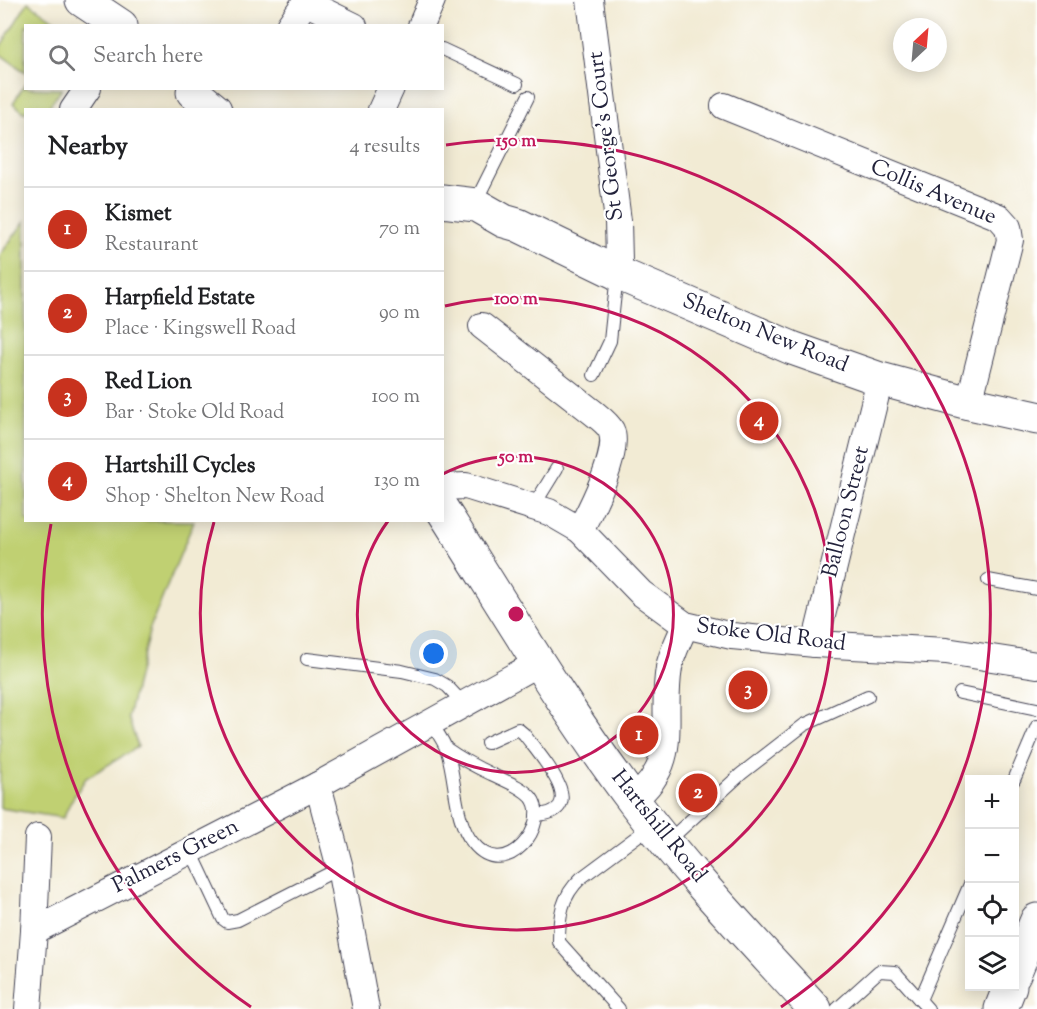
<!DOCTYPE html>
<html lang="en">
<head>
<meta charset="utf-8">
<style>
  :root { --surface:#fff; --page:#f6f6f6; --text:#202124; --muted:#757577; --line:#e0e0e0; --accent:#c8321e }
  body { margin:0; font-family:"Sorts Mill Goudy",serif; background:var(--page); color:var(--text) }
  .controls { position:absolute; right:18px; bottom:18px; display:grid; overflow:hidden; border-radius:0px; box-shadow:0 3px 15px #0003 }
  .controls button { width:54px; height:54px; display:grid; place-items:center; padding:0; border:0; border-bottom:2px solid var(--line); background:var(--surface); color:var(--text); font:30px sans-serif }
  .compass { position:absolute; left:893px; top:18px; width:54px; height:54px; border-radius:50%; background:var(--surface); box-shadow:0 3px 15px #0003; rotate:26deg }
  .you { position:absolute; left:434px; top:654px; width:21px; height:21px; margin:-15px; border:4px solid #fff; border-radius:50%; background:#1a73e8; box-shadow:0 0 0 9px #1a73e833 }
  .badge { display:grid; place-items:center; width:39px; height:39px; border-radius:50%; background:var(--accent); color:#fff; font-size:20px; font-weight:700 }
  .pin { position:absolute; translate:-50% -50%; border:3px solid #fff; box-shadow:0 2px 6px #0006 }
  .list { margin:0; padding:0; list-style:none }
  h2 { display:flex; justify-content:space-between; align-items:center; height:78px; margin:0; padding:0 24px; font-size:26px }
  h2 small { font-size:20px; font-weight:400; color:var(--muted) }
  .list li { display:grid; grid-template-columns:39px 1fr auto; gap:18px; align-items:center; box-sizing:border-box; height:84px; padding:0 24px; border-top:2px solid var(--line) }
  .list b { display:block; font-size:22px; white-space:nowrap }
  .list p { margin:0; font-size:20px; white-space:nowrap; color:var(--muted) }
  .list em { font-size:20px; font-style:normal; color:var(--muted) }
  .icon { flex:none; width:33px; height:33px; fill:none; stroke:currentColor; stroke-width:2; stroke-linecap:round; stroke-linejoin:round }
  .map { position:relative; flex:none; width:1037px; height:1009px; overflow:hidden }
  .search { position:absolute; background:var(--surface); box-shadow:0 3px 15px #0003; left:24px; top:24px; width:420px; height:66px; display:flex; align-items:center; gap:15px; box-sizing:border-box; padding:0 21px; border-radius:0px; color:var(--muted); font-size:22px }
  .panel { position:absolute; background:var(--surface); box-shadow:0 3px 15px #0003; left:24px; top:108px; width:420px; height:414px; border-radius:0px }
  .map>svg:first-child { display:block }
  .green { fill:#c0d072; stroke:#717956; stroke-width:1.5 }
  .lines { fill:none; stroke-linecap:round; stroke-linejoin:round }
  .lane-casing { stroke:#414052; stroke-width:14 }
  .street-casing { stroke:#414052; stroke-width:28 }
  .secondary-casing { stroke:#414052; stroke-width:35 }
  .primary-casing { stroke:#414052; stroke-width:35 }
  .lane { stroke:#fff; stroke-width:12 }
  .street { stroke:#fff; stroke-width:26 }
  .secondary { stroke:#fff; stroke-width:33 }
  .primary { stroke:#fff; stroke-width:33 }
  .ring { fill:none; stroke:#c2185b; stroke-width:3 }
  .labels { text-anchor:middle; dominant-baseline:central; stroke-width:4.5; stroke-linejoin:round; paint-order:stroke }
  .street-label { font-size:22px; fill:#22223b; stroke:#fff }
  .centre { fill:#c2185b; stroke:#fff; stroke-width:3 }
  .ring-label { font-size:18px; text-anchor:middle; font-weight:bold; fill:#c2185b; stroke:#fff; stroke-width:4.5; stroke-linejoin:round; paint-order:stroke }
</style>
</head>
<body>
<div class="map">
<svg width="1037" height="1009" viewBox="0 0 1037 1009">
  <rect width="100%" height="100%" fill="#fff"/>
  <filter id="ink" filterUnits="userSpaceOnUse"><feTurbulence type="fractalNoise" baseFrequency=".0167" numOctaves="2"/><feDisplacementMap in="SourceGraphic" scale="12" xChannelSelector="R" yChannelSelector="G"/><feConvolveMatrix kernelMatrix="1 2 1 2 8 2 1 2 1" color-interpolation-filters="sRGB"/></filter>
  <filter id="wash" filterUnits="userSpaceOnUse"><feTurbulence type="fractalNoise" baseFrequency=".008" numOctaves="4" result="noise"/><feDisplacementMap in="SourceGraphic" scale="24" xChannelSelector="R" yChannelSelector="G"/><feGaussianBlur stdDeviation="1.35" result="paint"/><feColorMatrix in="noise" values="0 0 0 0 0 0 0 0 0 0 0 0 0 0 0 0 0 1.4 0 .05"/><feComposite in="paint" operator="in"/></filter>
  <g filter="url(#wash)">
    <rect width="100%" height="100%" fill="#f2ebd4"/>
    <g class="green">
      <path d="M 28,2 L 61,25 L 26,26 L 25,72 L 0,54 L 0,47 Z"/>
      <path d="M 25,84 L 26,88 L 62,89 L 47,109 L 26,110 L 25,113 L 13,103 Z"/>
      <path d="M 25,221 L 26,520 L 194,521 L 150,628 L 128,717 L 138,747 L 86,778 L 71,801 L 63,818 L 0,808 L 0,255 Z"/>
    </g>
  </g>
  <g filter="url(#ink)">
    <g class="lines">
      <g class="lane-casing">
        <g id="lane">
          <path d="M 442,49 L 517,84"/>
          <path d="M 476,204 L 480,193 L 528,97"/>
          <path d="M 594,375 L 610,341 L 617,274"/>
          <path d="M 533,507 L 557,468"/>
          <path d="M 988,580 L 1037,589"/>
          <path d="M 307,659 L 402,671 L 435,679 L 447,686 L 464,704"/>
          <path d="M 960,693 L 1037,709"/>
          <path d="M 431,723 C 436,731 444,741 447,751 C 456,778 454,821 473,843 C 506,884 552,823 531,797 C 521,786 503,780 491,774 C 476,767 461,759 447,749"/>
          <path d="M 487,743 L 518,729 L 524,734 C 540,756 593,812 536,815"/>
          <path d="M 1014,780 L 1037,726"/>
          <path d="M 667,842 L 741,774 L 804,725 L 868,696"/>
          <path d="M 190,849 L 223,919 L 227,922 L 238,920 L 340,868"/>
          <path d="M 920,1000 L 970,884"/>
          <path d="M 619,1009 L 559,942 C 559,916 561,897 581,878 L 651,826"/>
          <path d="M 837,1009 L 879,971 L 895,972 L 928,1009"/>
        </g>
      </g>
      <g class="street-casing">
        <g id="street">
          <path d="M 590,0 L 618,221 L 619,261 L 617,273"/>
          <path d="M 305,2 L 354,26"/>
          <path d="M 289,26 L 307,0"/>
          <path d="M 421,26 L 432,0"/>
          <path d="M 724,106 L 999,217 L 1008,227 L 1010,240 L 969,403"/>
          <path d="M 73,110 L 88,88"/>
          <path d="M 381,110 L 391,88"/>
          <path d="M 482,326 L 595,414 C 600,418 608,424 611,430 C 621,452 590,511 580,530"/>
          <path d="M 442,487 L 466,486 L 549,512 L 580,530 L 641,593 L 685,625 L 732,636 L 815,644 L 946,651 L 1037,665"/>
          <path d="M 815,644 L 880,379"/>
          <path d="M 318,785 L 340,868 L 366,1009"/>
          <path d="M 633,800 C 682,761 660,720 669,668 C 671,654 680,639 685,625"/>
          <path d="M 34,931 L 318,785 L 538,663"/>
          <path d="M 28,1009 L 34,931 L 38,837"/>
        </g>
      </g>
      <g class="secondary-casing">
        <g id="secondary">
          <path d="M 442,201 L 476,205 L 504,221 L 518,225 L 617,273 L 792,348 L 880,379 L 969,403 L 1037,418"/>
          <path d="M 1014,974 L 1037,920"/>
          <path d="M 1001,1009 L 1010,986"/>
        </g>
      </g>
      <g class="primary-casing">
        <g id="primary">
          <path d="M 82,0 L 121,26"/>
          <path d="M 193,92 L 215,110"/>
          <path d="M 442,509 C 505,608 564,709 635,803 C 689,875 754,942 815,1009"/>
        </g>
      </g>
      <use href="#lane" class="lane"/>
      <use href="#street" class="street"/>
      <use href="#secondary" class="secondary"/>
      <use href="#primary" class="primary"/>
    </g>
  </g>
  <g class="ring">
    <path d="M443 474A158 158 0 1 1 388 521"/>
    <path d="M445 306A316 316 0 1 1 214 522"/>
    <path d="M251 1007A474 474 0 0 1 51 524M446 145A474 474 0 0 1 781 1007"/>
  </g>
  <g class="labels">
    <g class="street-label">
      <text transform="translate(607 136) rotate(-97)">St George's Court</text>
      <text transform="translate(933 193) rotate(23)">Collis Avenue</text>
      <text transform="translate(765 334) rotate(22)">Shelton New Road</text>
      <text transform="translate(847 512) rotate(-76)">Balloon Street</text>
      <text transform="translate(771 636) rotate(7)">Stoke Old Road</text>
      <text transform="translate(658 827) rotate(51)">Hartshill Road</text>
      <text transform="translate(176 857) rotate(-27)">Palmers Green</text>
    </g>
  </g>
  <circle cx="516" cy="614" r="9" class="centre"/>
  <g class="ring-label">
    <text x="516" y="146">150 m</text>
    <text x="516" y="304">100 m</text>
    <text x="516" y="462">50 m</text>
  </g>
</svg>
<div class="controls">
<button>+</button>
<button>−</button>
<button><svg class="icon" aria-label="locate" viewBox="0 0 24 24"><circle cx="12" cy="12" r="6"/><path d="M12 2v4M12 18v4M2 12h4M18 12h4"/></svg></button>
<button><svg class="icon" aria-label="layers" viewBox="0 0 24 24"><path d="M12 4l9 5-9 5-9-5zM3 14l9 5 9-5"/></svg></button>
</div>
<svg class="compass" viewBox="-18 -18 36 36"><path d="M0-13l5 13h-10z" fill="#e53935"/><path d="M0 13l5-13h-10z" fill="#757577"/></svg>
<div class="you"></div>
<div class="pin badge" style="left:639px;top:735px">1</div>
<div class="pin badge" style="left:698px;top:793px">2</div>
<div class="pin badge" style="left:748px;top:690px">3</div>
<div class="pin badge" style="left:759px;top:421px">4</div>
<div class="search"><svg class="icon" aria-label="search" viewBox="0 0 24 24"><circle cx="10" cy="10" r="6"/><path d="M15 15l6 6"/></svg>Search here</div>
<section class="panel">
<h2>Nearby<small>4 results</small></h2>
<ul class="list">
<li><span class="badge">1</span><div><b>Kismet</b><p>Restaurant</p></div><em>70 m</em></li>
<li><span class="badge">2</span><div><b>Harpfield Estate</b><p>Place · Kingswell Road</p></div><em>90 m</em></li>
<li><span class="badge">3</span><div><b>Red Lion</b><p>Bar · Stoke Old Road</p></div><em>100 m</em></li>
<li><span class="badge">4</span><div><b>Hartshill Cycles</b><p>Shop · Shelton New Road</p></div><em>130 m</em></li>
</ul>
</section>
</div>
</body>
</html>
